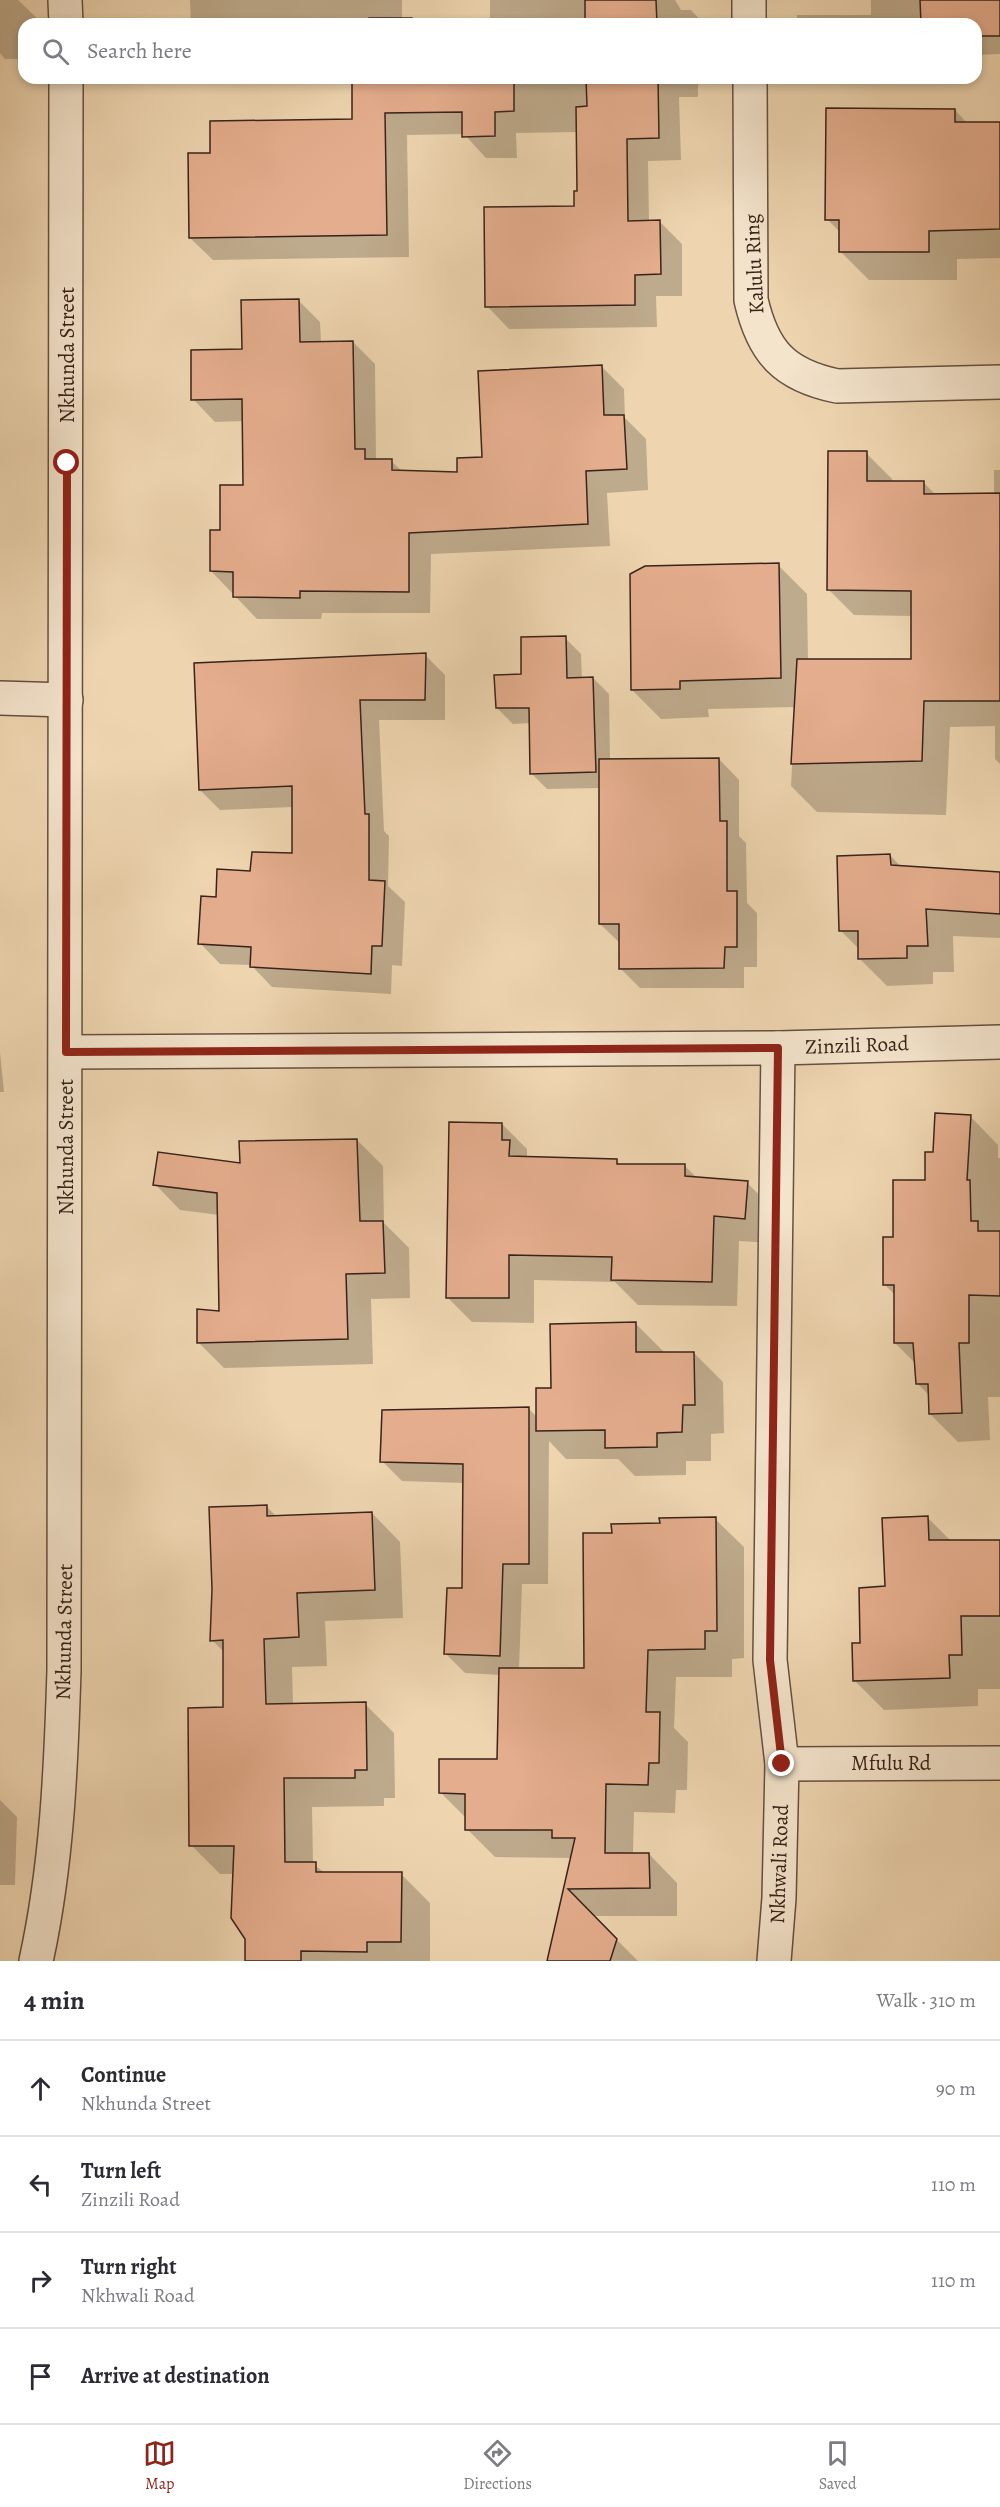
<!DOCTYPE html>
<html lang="en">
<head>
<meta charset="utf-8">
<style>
  :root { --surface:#fff; --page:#f7f7f7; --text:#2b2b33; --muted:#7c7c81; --line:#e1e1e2; --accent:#8f2418 }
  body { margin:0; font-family:Alegreya,serif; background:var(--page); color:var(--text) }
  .stop { position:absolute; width:18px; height:18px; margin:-14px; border:4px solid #8f2418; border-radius:50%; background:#fff }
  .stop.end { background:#8f2418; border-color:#fff; box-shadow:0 2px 6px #0008 }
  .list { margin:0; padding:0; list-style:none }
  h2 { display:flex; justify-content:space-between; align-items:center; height:78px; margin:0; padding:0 24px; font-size:26px }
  h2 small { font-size:20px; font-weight:400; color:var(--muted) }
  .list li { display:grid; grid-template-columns:39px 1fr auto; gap:18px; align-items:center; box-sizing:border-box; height:96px; padding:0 24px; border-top:2px solid var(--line) }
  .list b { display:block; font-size:22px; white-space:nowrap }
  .list p { margin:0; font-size:20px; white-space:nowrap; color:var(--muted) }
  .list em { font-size:20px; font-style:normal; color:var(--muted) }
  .icon { flex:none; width:33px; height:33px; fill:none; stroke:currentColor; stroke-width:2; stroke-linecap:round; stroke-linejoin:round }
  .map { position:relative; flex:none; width:1000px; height:1961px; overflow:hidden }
  .search { position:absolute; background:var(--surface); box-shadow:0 3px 9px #0003; left:18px; right:18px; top:18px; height:66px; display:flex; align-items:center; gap:15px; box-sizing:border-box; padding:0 21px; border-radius:18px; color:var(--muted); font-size:22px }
  .sheet { height:462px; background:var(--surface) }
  nav { display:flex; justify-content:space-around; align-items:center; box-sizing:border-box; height:84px; border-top:2px solid var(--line); background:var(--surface); font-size:16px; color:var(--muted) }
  nav a { display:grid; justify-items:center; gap:3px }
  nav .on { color:var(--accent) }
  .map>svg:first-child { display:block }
  .shadow { fill:#0003 }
  .building { fill:#e4ad8d; stroke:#39231a; stroke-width:1.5 }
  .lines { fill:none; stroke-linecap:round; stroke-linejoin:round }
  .street-casing { stroke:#665040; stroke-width:36 }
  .street { stroke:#f4e4cc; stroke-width:33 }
  .route { stroke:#8f2418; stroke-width:8 }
  .labels { text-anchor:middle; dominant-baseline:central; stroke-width:4.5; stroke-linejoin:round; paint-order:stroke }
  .street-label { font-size:21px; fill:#39231a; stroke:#f4e4cc }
</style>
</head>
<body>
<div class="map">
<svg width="1000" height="1961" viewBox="0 0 1000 1961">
  <rect width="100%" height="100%" fill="#eed5b0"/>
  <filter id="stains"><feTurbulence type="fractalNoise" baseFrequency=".00333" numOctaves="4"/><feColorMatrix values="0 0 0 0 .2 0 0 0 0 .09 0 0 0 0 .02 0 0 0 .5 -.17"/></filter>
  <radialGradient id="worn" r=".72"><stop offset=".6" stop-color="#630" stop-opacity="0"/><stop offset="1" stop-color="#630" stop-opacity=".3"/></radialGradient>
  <g class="shadow">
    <path d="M 0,0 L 18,0 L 40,21 L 40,24 L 24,24 L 24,59 L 5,59 L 0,53 Z"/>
    <path d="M 190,0 L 402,0 L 402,20 L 411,20 L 415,24 L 191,24 Z"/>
    <path d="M 490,0 L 675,0 L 681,10 L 691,10 L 704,24 L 490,24 Z"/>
    <path d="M 871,0 L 1000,0 L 1000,54 L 976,55 L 976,24 L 797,24 L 797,15 L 871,15 Z"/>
    <path d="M 354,78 L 701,78 L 698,78 L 698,97 L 679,97 L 681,160 L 648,161 L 649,222 L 659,221 L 682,244 L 682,296 L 656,296 L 657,327 L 509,329 L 487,306 L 576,207 L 579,192 L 578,132 L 516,133 L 517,158 L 486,158 L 464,134 L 407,135 L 409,257 L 213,260 L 190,238 L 212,155 L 353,121 Z"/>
    <path d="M 955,110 L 968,124 L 1000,123 L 1000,258 L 957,259 L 957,280 L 869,280 L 840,251 L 841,233 L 827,219 Z"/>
    <path d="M 298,300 L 320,322 L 321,343 L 353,342 L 375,364 L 376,460 L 391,461 L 403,472 L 459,473 L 483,458 L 602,367 L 624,389 L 625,418 L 646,439 L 648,490 L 607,493 L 610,546 L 431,554 L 430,613 L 322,613 L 321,619 L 257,619 L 211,571 L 222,531 L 245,486 L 244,421 L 215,422 L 193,399 Z"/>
    <path d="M 866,453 L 892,479 L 892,482 L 923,482 L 936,495 L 994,494 L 994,470 L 1000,470 L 1000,764 L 995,759 L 995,726 L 950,727 L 946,815 L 817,812 L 791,786 L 795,707 L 708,709 L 709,717 L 661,719 L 632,690 L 778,565 L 807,594 L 808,661 L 912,661 L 912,616 L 854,615 L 828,589 Z"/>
    <path d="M 565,638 L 581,654 L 582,679 L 593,678 L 609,694 L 610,760 L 719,759 L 739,780 L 739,836 L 746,843 L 747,903 L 757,913 L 757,967 L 744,967 L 744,988 L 640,988 L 620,968 L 620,943 L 600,924 L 601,788 L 547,789 L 531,773 L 530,723 L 513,724 L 497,708 L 523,676 Z"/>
    <path d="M 425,655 L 445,675 L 445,720 L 379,720 L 384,831 L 389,836 L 388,886 L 405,902 L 402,966 L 392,965 L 391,994 L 272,987 L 251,965 L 220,964 L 200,943 L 218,898 L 252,872 L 294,855 L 294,807 L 220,810 L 200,790 Z"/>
    <path d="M 890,855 L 902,868 L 1000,873 L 1000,938 L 953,936 L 954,972 L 933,972 L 933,984 L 887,986 L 860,959 L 860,950 L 841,931 Z"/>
    <path d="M 0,1052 L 4,1092 L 0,1092 Z"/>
    <path d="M 970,1116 L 998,1145 L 998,1158 L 1000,1158 L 1000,1397 L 988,1397 L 990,1440 L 958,1442 L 930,1414 L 930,1396 L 918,1384 L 916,1364 L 895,1343 L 895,1295 L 885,1285 L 895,1238 L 926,1181 L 934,1153 Z"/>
    <path d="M 502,1124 L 527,1149 L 527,1158 L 616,1161 L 621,1165 L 685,1166 L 698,1179 L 747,1183 L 773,1208 L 770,1243 L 739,1241 L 737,1306 L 638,1305 L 615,1282 L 534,1280 L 534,1323 L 472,1322 L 447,1297 Z"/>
    <path d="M 357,1140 L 383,1166 L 384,1223 L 409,1248 L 410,1298 L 371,1299 L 373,1364 L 224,1368 L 198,1342 L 221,1312 L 219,1215 L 180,1210 L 155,1184 Z"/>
    <path d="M 636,1324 L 665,1353 L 694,1353 L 723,1382 L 724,1433 L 711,1434 L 711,1461 L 686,1461 L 686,1475 L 635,1476 L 618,1459 L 566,1459 L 549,1441 L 548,1584 L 522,1584 L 519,1669 L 585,1669 L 613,1535 L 661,1525 L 715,1519 L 744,1547 L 744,1658 L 732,1659 L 732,1677 L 676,1677 L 674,1728 L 688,1742 L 687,1790 L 676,1790 L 675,1813 L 634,1812 L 633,1854 L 649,1854 L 677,1883 L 677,1916 L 593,1916 L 638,1961 L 548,1961 L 572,1858 L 495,1857 L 467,1829 L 467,1819 L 441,1793 L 499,1761 L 500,1675 L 465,1673 L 445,1653 L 464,1590 L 464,1483 L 402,1481 L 382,1461 L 529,1409 L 537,1417 L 553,1389 Z"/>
    <path d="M 267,1507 L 277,1517 L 372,1513 L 400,1542 L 403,1618 L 325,1621 L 327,1666 L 292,1667 L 293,1705 L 365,1704 L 394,1733 L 395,1798 L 384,1798 L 384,1806 L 312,1807 L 313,1864 L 325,1873 L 401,1874 L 430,1903 L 430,1961 L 246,1961 L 247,1939 L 234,1874 L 220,1874 L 191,1845 L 224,1708 L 225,1653 L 212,1640 Z"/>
    <path d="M 928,1518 L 951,1541 L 1000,1541 L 1000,1689 L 978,1689 L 978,1706 L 884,1710 L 855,1681 L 862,1644 L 886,1588 Z"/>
    <path d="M 0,1800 L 17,1817 L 15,1885 L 0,1885 Z"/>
  </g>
  <g class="building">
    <path d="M 585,0 L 656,0 L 657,24 L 585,24 Z"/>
    <path d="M 920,0 L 1000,0 L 1000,36 L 976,36 L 976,24 L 921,24 Z"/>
    <rect x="369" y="18" width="43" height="6"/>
    <path d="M 352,78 L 514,78 L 514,111 L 495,112 L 495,136 L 462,137 L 462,112 L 385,113 L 387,235 L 189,238 L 188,153 L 210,153 L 210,121 L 352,119 Z"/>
    <path d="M 586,78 L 658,78 L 659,138 L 627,139 L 628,221 L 660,220 L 661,274 L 635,275 L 635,305 L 485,307 L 484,207 L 574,206 L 574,191 L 577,191 L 576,107 L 587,106 Z"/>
    <path d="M 826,108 L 955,109 L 955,122 L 1000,122 L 1000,229 L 929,231 L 929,252 L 839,252 L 839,220 L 825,220 Z"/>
    <path d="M 299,299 L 300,342 L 353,341 L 355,449 L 365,449 L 365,459 L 392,459 L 392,470 L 457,472 L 457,458 L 482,457 L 478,371 L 602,365 L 604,415 L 624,415 L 627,469 L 586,471 L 588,524 L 409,533 L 409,592 L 300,591 L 300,598 L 233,597 L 233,572 L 210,571 L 210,530 L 220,530 L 220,485 L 243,485 L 242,399 L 191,400 L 191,350 L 242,349 L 241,300 Z"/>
    <path d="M 828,451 L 867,451 L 867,481 L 924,481 L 924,494 L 1000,493 L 1000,701 L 924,701 L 922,761 L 791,764 L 797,659 L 911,659 L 911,591 L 827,590 Z"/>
    <path d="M 779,563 L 781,678 L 680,681 L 680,689 L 631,690 L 630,574 L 645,566 Z"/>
    <path d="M 566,636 L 567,678 L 593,677 L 596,772 L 530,774 L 529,708 L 496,708 L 494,675 L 521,674 L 521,637 Z"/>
    <path d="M 426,653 L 425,700 L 360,700 L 365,814 L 369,814 L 369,880 L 385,881 L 382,946 L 372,946 L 371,974 L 250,967 L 251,947 L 198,944 L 201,896 L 216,897 L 217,869 L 250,871 L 252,852 L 292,853 L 292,786 L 199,790 L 194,663 Z"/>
    <path d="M 719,758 L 720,821 L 727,821 L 727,891 L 737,891 L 737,947 L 725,947 L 724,968 L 619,969 L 619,924 L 599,924 L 599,759 Z"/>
    <path d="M 890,854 L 891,865 L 1000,872 L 1000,914 L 926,909 L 928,946 L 907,946 L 907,958 L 858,959 L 858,931 L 839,931 L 837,856 Z"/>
    <path d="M 935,1113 L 971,1115 L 967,1180 L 970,1180 L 971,1221 L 978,1221 L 978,1231 L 1000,1231 L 1000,1296 L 969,1295 L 969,1343 L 959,1343 L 962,1413 L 929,1414 L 928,1384 L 916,1384 L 913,1343 L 894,1343 L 894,1285 L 883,1285 L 883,1237 L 893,1237 L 893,1180 L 925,1180 L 925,1152 L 933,1152 Z"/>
    <path d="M 449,1122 L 502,1123 L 502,1140 L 510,1140 L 509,1156 L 617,1159 L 617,1164 L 685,1164 L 685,1176 L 748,1181 L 745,1219 L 714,1216 L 712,1282 L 611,1280 L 612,1257 L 509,1255 L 509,1298 L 446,1298 Z"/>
    <path d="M 357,1139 L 360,1221 L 383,1221 L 385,1273 L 346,1274 L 348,1339 L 197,1343 L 197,1309 L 219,1311 L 217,1193 L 153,1185 L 158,1152 L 240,1163 L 239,1141 Z"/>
    <path d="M 636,1322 L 636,1352 L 694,1352 L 695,1405 L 683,1405 L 682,1432 L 657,1433 L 657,1447 L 605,1448 L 605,1430 L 536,1431 L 536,1388 L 551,1388 L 550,1324 Z"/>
    <path d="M 529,1407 L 529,1564 L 503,1564 L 500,1656 L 444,1654 L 447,1588 L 462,1588 L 463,1464 L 380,1462 L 382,1410 Z"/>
    <path d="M 267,1505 L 267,1516 L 372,1512 L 375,1590 L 297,1593 L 299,1637 L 264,1639 L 266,1704 L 366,1702 L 367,1770 L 355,1770 L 355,1778 L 284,1778 L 285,1862 L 316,1862 L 316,1872 L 402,1872 L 401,1942 L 367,1942 L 367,1952 L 301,1951 L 301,1961 L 245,1961 L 245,1939 L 231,1918 L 234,1846 L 189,1846 L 188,1708 L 223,1707 L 223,1640 L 210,1641 L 212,1589 L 209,1507 Z"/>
    <path d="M 928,1516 L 929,1540 L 1000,1540 L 1000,1616 L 961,1616 L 962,1655 L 949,1655 L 950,1678 L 853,1681 L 852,1643 L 860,1643 L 859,1588 L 885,1586 L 882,1518 Z"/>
    <path d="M 716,1517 L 717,1631 L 705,1631 L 705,1649 L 648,1650 L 646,1712 L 660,1712 L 659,1763 L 649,1763 L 648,1785 L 606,1784 L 605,1853 L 649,1853 L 650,1888 L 568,1889 L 617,1939 L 610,1961 L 547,1961 L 575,1838 L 552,1838 L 552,1830 L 465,1830 L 465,1794 L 439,1793 L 439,1759 L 497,1759 L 499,1668 L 584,1668 L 583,1533 L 612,1533 L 611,1524 L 660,1523 L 659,1518 Z"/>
  </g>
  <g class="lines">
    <g class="street-casing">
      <g id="street">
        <path d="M 65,0 L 66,24"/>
        <path d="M 749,0 L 749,24"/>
        <path d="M 750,78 L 751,300 C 763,352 784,375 837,386 L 1000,382"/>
        <path d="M 0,698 L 66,700"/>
        <path d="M 66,1052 L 778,1048 L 1000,1042"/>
        <path d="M 782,1764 L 1000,1763"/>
        <path d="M 36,1961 C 57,1865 61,1768 64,1670 L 66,78"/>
        <path d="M 774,1961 L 779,1898 L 782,1764 L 770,1660 L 778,1048"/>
      </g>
    </g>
    <use href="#street" class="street"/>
  </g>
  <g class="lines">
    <path class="route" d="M 67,463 L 66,1052 L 778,1048 L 770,1660 L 782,1764"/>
  </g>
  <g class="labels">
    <g class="street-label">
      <text transform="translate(754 264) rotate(-93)">Kalulu Ring</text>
      <text transform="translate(67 355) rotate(-90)">Nkhunda Street</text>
      <text transform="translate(857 1045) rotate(-2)">Zinzili Road</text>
      <text transform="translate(66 1147) rotate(-90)">Nkhunda Street</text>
      <text transform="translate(64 1632) rotate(-89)">Nkhunda Street</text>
      <text x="891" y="1763">Mfulu Rd</text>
      <text transform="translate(779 1864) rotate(-88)">Nkhwali Road</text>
    </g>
  </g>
  <rect width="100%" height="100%" filter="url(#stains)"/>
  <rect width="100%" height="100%" fill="url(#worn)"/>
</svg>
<div class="stop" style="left:67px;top:463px"></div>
<div class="stop end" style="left:782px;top:1764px"></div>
<div class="search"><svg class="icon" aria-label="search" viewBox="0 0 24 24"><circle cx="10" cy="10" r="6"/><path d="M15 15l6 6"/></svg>Search here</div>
</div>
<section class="sheet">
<h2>4 min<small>Walk · 310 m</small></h2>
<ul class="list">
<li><svg class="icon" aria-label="ahead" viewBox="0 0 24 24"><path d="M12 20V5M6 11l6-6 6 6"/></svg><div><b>Continue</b><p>Nkhunda Street</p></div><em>90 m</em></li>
<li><svg class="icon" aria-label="left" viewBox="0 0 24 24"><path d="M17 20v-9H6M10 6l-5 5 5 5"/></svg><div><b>Turn left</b><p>Zinzili Road</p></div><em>110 m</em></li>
<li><svg class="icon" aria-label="right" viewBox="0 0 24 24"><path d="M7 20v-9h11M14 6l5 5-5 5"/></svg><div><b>Turn right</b><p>Nkhwali Road</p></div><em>110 m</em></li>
<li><svg class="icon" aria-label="arrive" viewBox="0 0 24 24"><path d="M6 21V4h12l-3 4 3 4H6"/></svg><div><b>Arrive at destination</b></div></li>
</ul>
</section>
<nav>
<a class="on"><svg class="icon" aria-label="map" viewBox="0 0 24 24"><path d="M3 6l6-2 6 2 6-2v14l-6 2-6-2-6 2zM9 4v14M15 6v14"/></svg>Map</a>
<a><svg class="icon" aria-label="directions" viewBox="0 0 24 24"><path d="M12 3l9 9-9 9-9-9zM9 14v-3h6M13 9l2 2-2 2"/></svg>Directions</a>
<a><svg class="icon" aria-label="saved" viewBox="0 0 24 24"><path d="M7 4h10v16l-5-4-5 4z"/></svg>Saved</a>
</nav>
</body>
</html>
